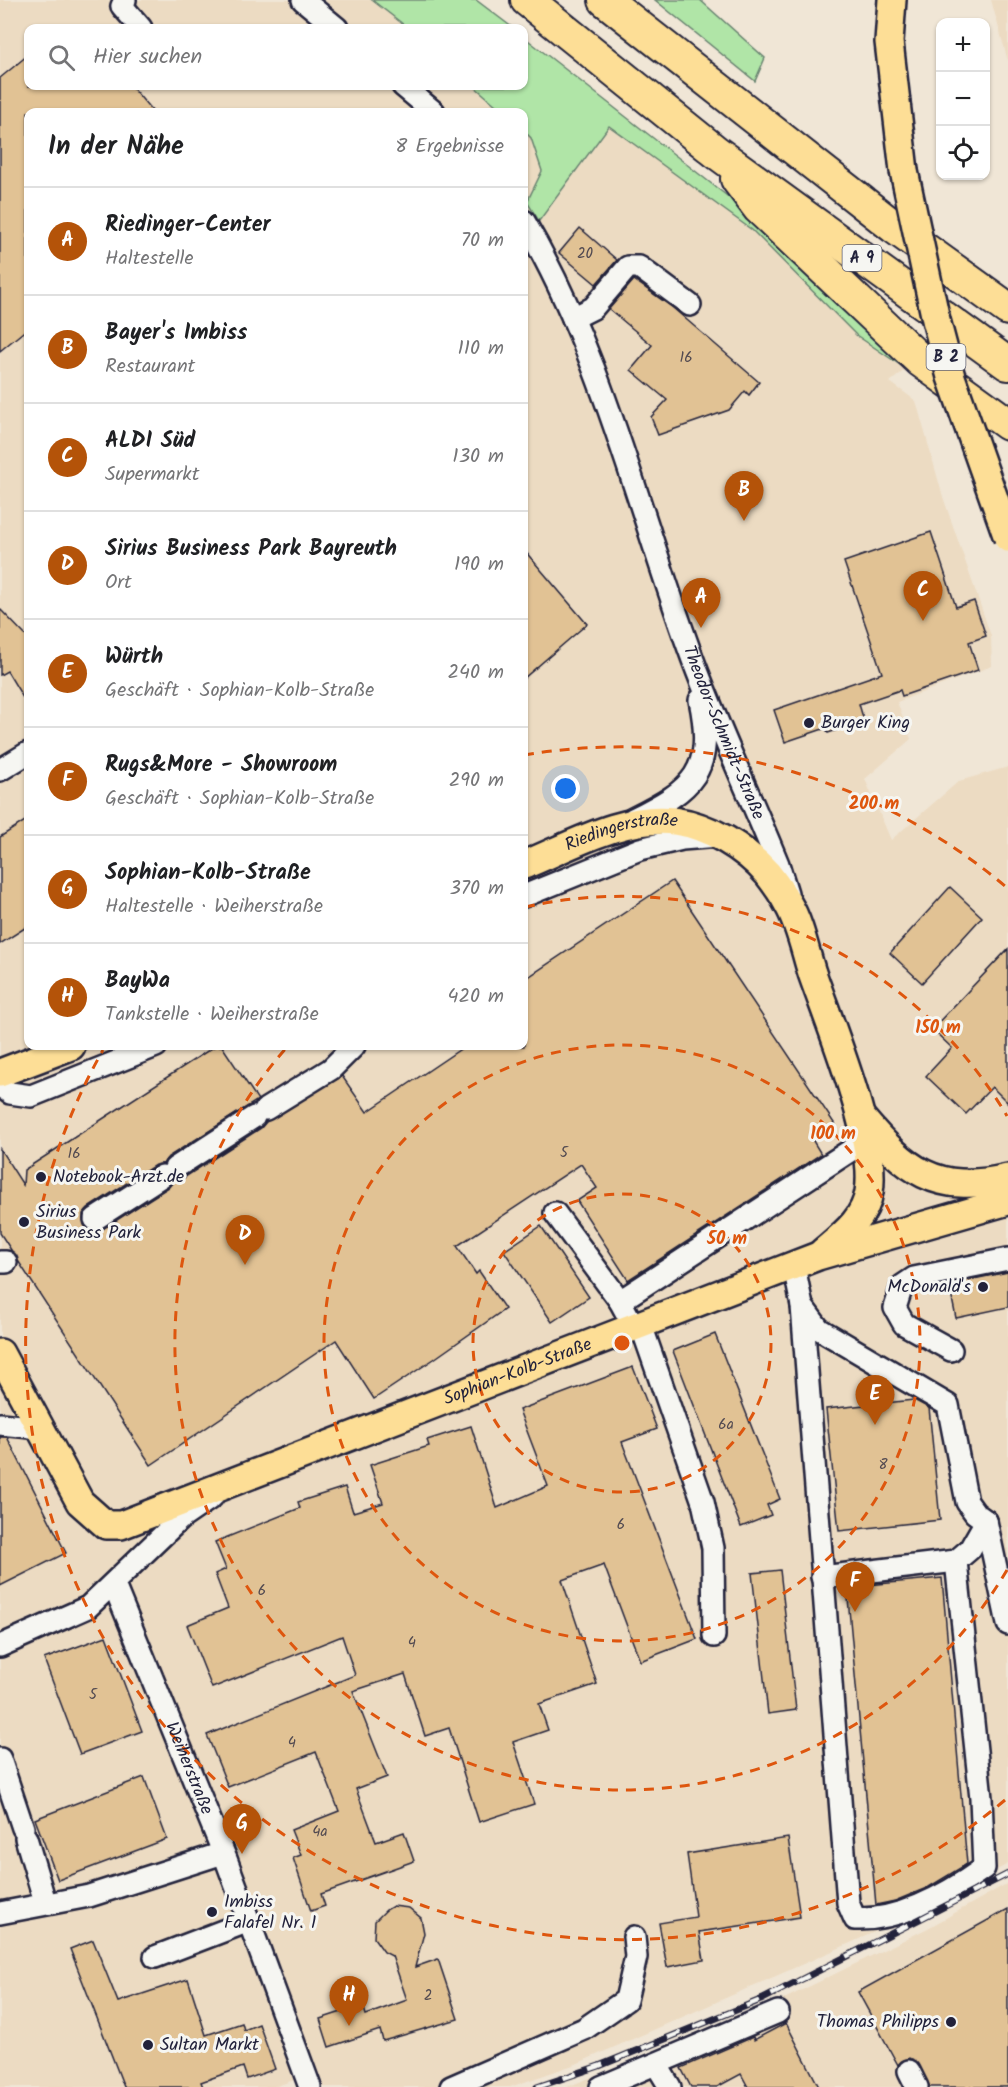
<!DOCTYPE html>
<html lang="de">
<head>
<meta charset="utf-8">
<style>
  :root { --surface:#fff; --page:#f6f6f6; --text:#202124; --muted:#757577; --line:#e0e0e0; --accent:#b45309 }
  body { margin:0; font-family:Kalam,sans-serif; background:var(--page); color:var(--text) }
  .controls { position:absolute; right:18px; top:18px; display:grid; overflow:hidden; border-radius:12px; box-shadow:0 2px 4px #0004 }
  .controls button { width:54px; height:54px; display:grid; place-items:center; padding:0; border:0; border-bottom:2px solid var(--line); background:var(--surface); color:var(--text); font:30px sans-serif }
  .you { position:absolute; left:566px; top:789px; width:21px; height:21px; margin:-15px; border:4px solid #fff; border-radius:50%; background:#1a73e8; box-shadow:0 0 0 9px #1a73e833 }
  .badge { display:grid; place-items:center; width:39px; height:39px; border-radius:50%; background:var(--accent); color:#fff; font-size:20px; font-weight:700 }
  .pin { position:absolute; translate:-50% -50px; filter:drop-shadow(0 2px 3px #0008) }
  .pin::after { content:''; position:absolute; top:32px; width:21px; height:18px; background:inherit; clip-path:polygon(0 0,100% 0,50% 100%) }
  .list { margin:0; padding:0; list-style:none }
  h2 { display:flex; justify-content:space-between; align-items:center; height:78px; margin:0; padding:0 24px; font-size:26px }
  h2 small { font-size:20px; font-weight:400; color:var(--muted) }
  .list li { display:grid; grid-template-columns:39px 1fr auto; gap:18px; align-items:center; box-sizing:border-box; height:108px; padding:0 24px; border-top:2px solid var(--line) }
  .list b { display:block; font-size:22px; white-space:nowrap }
  .list p { margin:0; font-size:20px; white-space:nowrap; color:var(--muted) }
  .list em { font-size:20px; font-style:normal; color:var(--muted) }
  .icon { flex:none; width:33px; height:33px; fill:none; stroke:currentColor; stroke-width:2; stroke-linecap:round; stroke-linejoin:round }
  .map { position:relative; flex:none; width:1008px; height:2087px; overflow:hidden }
  .search { position:absolute; background:var(--surface); box-shadow:0 2px 4px #0004; left:24px; top:24px; width:504px; height:66px; display:flex; align-items:center; gap:15px; box-sizing:border-box; padding:0 21px; border-radius:12px; color:var(--muted); font-size:22px }
  .panel { position:absolute; background:var(--surface); box-shadow:0 2px 4px #0004; left:24px; top:108px; width:504px; height:942px; border-radius:12px }
  .map>svg:first-child { display:block }
  .built { fill:#ecdbc2 }
  .green { fill:#b0e5a7; stroke:#698471; stroke-width:1.5 }
  .building { fill:#e1c294; stroke:#22223b; stroke-width:1.5 }
  .lines { fill:none; stroke-linecap:round; stroke-linejoin:round }
  .minor-casing { stroke:#22223b; stroke-width:26 }
  .major-casing { stroke:#22223b; stroke-width:32 }
  .highway-casing { stroke:#22223b; stroke-width:36 }
  .minor { stroke:#f6f6f2; stroke-width:21 }
  .major { stroke:#fdde96; stroke-width:27 }
  .highway { stroke:#fdde96; stroke-width:32 }
  .rail-casing { stroke:#22223b; stroke-width:7 }
  .rail { stroke:#f6f6f2; stroke-width:4.5; stroke-dasharray:14; stroke-linecap:butt }
  .major-bridge-casing { stroke:#22223b; stroke-width:32; stroke-linecap:butt }
  .major-bridge { stroke:#fdde96; stroke-width:27 }
  .ring { fill:none; stroke:#de560e; stroke-width:3; stroke-dasharray:10 8 }
  .poi-dot { fill:#22223b; stroke:#f6f6f2; stroke-width:2 }
  .labels { text-anchor:middle; dominant-baseline:central; stroke-width:6; stroke-linejoin:round; paint-order:stroke }
  .number-label { font-size:15px; fill:#524a51 }
  .shield { fill:#f6f6f2; stroke:#626272; stroke-width:1.5 }
  .shield-label { font-size:16px; font-weight:bold; fill:#22223b }
  .poi-label { font-size:18px; fill:#22223b; stroke:#f6f6f2; text-anchor:start }
  .street-label { font-size:18px; fill:#22223b; stroke:#f6f6f2 }
  .centre { fill:#de560e; stroke:#f6f6f2; stroke-width:3 }
  .ring-label { font-size:18px; text-anchor:middle; font-weight:bold; fill:#de560e; stroke:#f6f6f2; stroke-width:6; stroke-linejoin:round; paint-order:stroke }
</style>
</head>
<body>
<div class="map">
<svg width="1008" height="2087" viewBox="0 0 1008 2087">
  <rect width="100%" height="100%" fill="#f0e6d6"/>
  <filter id="ink" filterUnits="userSpaceOnUse"><feTurbulence type="fractalNoise" baseFrequency=".0167" numOctaves="2"/><feDisplacementMap in="SourceGraphic" scale="12" xChannelSelector="R" yChannelSelector="G"/><feConvolveMatrix kernelMatrix="1 2 1 2 8 2 1 2 1" color-interpolation-filters="sRGB"/></filter>
  <g filter="url(#ink)">
    <g class="built">
      <path d="M 0,0 L 372,0 L 408,28 L 28,28 L 28,86 L 474,86 L 504,112 L 28,112 L 28,1046 L 524,1046 L 524,131 L 531,138 L 542,171 L 527,202 L 539,221 L 609,125 L 752,230 L 856,335 L 906,369 L 890,382 L 916,401 L 943,497 L 991,636 L 992,666 L 897,702 L 911,739 L 865,779 L 891,840 L 959,781 L 1008,767 L 1008,1864 L 923,1910 L 837,1949 L 576,2064 L 510,2087 L 323,2087 L 317,2072 L 274,2087 L 0,2087 Z"/>
      <path d="M 991,0 L 1008,0 L 1008,61 Z"/>
      <path d="M 1008,1883 L 1008,2087 L 567,2087 L 780,2001 L 928,1928 Z"/>
    </g>
    <g class="green">
      <path d="M 372,0 L 476,0 L 513,28 L 408,28 Z"/>
      <path d="M 655,0 L 700,0 L 765,58 L 755,81 Z"/>
      <path d="M 524,37 L 754,217 L 913,366 L 906,369 L 856,335 L 752,230 L 609,126 L 539,221 L 527,202 L 542,171 L 531,138 L 524,131 L 524,112 L 504,112 L 474,86 L 524,86 Z"/>
    </g>
    <g class="building">
      <path d="M 28,55 L 28,86 L 131,86 L 153,112 L 28,112 L 28,328 L 0,351 L 0,78 Z"/>
      <path d="M 580,228 L 617,260 L 596,284 L 559,253 Z"/>
      <path d="M 634,280 L 673,308 L 759,382 L 749,395 L 745,391 L 729,410 L 658,435 L 651,417 L 667,400 L 631,370 L 652,345 L 609,309 Z"/>
      <path d="M 931,532 L 956,607 L 974,601 L 986,636 L 969,642 L 978,670 L 902,696 L 900,690 L 859,704 L 864,721 L 828,733 L 826,728 L 785,742 L 774,710 L 882,673 L 844,562 Z"/>
      <path d="M 524,550 L 587,624 L 524,678 Z"/>
      <path d="M 0,609 L 28,638 L 28,706 L 7,671 L 0,675 Z"/>
      <path d="M 28,819 L 28,926 L 0,944 L 0,837 Z"/>
      <path d="M 672,881 L 836,1126 L 813,1141 L 821,1154 L 628,1280 L 577,1201 L 597,1188 L 581,1164 L 457,1246 L 476,1274 L 479,1271 L 505,1309 L 434,1359 L 374,1399 L 336,1340 L 151,1465 L 0,1233 L 0,1149 L 23,1185 L 24,1170 L 215,1046 L 222,1046 L 258,1100 L 168,1157 L 163,1164 L 155,1165 L 88,1208 L 83,1214 L 84,1225 L 90,1231 L 101,1230 L 169,1187 L 174,1180 L 182,1179 L 261,1128 L 266,1122 L 342,1076 L 367,1112 L 465,1046 L 524,1046 L 524,980 Z"/>
      <path d="M 950,887 L 982,917 L 922,983 L 890,953 Z"/>
      <path d="M 1008,949 L 1008,1103 L 992,1087 L 966,1114 L 926,1076 L 952,1048 L 932,1029 Z"/>
      <path d="M 541,1226 L 589,1297 L 552,1322 L 504,1251 Z"/>
      <path d="M 1008,1272 L 1008,1307 L 956,1318 L 949,1284 Z"/>
      <path d="M 715,1334 L 780,1499 L 767,1505 L 771,1515 L 741,1527 L 673,1351 Z"/>
      <path d="M 633,1367 L 657,1429 L 622,1442 L 697,1639 L 640,1661 L 604,1565 L 562,1580 L 597,1684 L 539,1704 L 548,1730 L 513,1742 L 534,1804 L 479,1822 L 449,1728 L 425,1736 L 405,1674 L 353,1691 L 387,1777 L 356,1789 L 376,1842 L 404,1832 L 414,1861 L 321,1894 L 325,1906 L 311,1911 L 293,1858 L 301,1855 L 291,1830 L 339,1811 L 316,1752 L 228,1787 L 207,1735 L 355,1675 L 342,1636 L 212,1688 L 187,1625 L 228,1608 L 215,1574 L 226,1569 L 215,1542 L 300,1508 L 298,1502 L 345,1487 L 353,1512 L 383,1503 L 370,1465 L 429,1446 L 427,1440 L 471,1426 L 497,1508 L 548,1486 L 519,1410 Z"/>
      <path d="M 914,1400 L 929,1408 L 940,1520 L 839,1531 L 826,1409 Z"/>
      <path d="M 0,1437 L 7,1437 L 66,1553 L 0,1586 Z"/>
      <path d="M 780,1570 L 796,1710 L 768,1714 L 752,1573 Z"/>
      <path d="M 942,1578 L 967,1864 L 929,1887 L 895,1901 L 876,1905 L 847,1587 Z"/>
      <path d="M 106,1636 L 142,1731 L 80,1754 L 44,1659 Z"/>
      <path d="M 144,1777 L 167,1839 L 58,1880 L 35,1819 Z"/>
      <path d="M 788,1838 L 800,1917 L 699,1932 L 704,1960 L 667,1967 L 659,1923 L 696,1917 L 687,1854 Z"/>
      <path d="M 393,1906 L 409,1908 L 421,1918 L 424,1933 L 415,1967 L 438,1959 L 458,2019 L 383,2041 L 380,2030 L 329,2047 L 320,2019 L 363,2005 L 366,2015 L 407,2000 L 392,1956 L 384,1952 L 374,1938 L 375,1921 L 386,1910 Z"/>
      <path d="M 1008,1909 L 1008,2087 L 930,2087 L 916,2061 L 909,2058 L 898,2065 L 858,1992 Z"/>
      <path d="M 93,1940 L 118,2002 L 188,1979 L 206,2035 L 242,2023 L 244,2030 L 259,2024 L 275,2069 L 247,2079 L 243,2067 L 201,2082 L 203,2087 L 124,2087 L 70,1949 Z"/>
      <path d="M 786,2023 L 819,2087 L 748,2087 L 741,2074 L 717,2087 L 691,2087 L 681,2068 L 753,2037 L 754,2040 Z"/>
    </g>
    <g class="lines">
      <g class="minor-casing">
        <g id="minor">
          <path d="M 125,0 L 122,6 L 141,28"/>
          <path d="M 303,0 L 337,28"/>
          <path d="M 403,86 L 434,112"/>
          <path id="s1" d="M 524,221 C 602,353 637,506 689,649 C 715,722 749,792 778,864 L 787,893"/>
          <path d="M 573,318 L 593,308 L 628,267 L 639,267 L 690,305"/>
          <path d="M 0,770 L 28,753"/>
          <path d="M 633,819 C 693,789 715,772 700,700"/>
          <path d="M 524,896 L 640,849 L 682,839 L 719,836"/>
          <path d="M 0,1086 L 10,1093 L 31,1096 L 156,1046"/>
          <path d="M 266,1109 L 331,1069 L 354,1046"/>
          <path d="M 175,1168 L 254,1117"/>
          <path d="M 555,1213 L 620,1301"/>
          <path d="M 95,1219 L 162,1176"/>
          <path d="M 0,1262 L 6,1262"/>
          <path d="M 794,1266 L 802,1306 L 819,1329 L 948,1405 L 967,1502 L 975,1513 L 986,1521"/>
          <path d="M 802,1306 L 848,1903 L 855,1919 C 901,1921 948,1894 984,1868 L 981,1798 L 956,1561"/>
          <path d="M 641,1325 L 703,1502 L 713,1548 L 714,1636"/>
          <path d="M 634,1327 L 620,1301 L 865,1141"/>
          <path d="M 951,1350 L 904,1324 L 895,1308 L 902,1286 L 914,1278 L 1008,1259"/>
          <path d="M 0,1424 L 41,1428"/>
          <path d="M 986,1521 L 1008,1624"/>
          <path d="M 822,1577 L 956,1561 L 970,1549 L 986,1521"/>
          <path id="s2" d="M 114,1585 L 226,1859 L 310,2087"/>
          <path d="M 0,1646 L 88,1607 L 180,1519 L 212,1497"/>
          <path d="M 0,1759 L 23,1828"/>
          <path d="M 26,1838 L 45,1902"/>
          <path d="M 0,1913 L 89,1896 L 223,1853"/>
          <path d="M 155,1957 L 249,1921"/>
          <path d="M 656,2064 L 670,2087"/>
          <path d="M 909,2071 L 917,2087"/>
          <path d="M 451,2087 L 584,2029 L 626,2000 L 636,1957 L 634,1937"/>
          <path d="M 601,2087 L 778,2012"/>
        </g>
      </g>
      <g class="major-casing">
        <g id="major">
          <path d="M 892,0 L 889,42 L 904,171"/>
          <path id="s3" d="M 524,865 C 571,846 622,815 674,821 C 710,826 745,848 768,874 C 775,883 783,894 788,904 C 800,924 805,951 812,973 C 830,1025 878,1140 869,1192 C 865,1219 843,1235 823,1252"/>
          <path d="M 0,1073 L 71,1046"/>
          <path d="M 861,1117 C 906,1170 935,1195 1008,1178"/>
          <path id="s4" d="M 0,1353 L 80,1502 L 106,1525 L 121,1525 L 818,1256 L 1008,1201"/>
        </g>
      </g>
      <g class="highway-casing">
        <g id="highway">
          <path d="M 527,0 L 716,152 L 1008,364"/>
          <path d="M 605,0 L 894,227 L 1008,309"/>
          <path d="M 737,179 L 759,208 L 921,361 L 1008,424"/>
        </g>
      </g>
      <use href="#minor" class="minor"/>
      <use href="#major" class="major"/>
      <use href="#highway" class="highway"/>
      <g class="rail-casing">
        <path id="rail" d="M 537,2087 L 599,2066 L 763,1999 L 1008,1874"/>
      </g>
      <use href="#rail" class="rail"/>
      <g class="major-bridge-casing">
        <path id="major-bridge" d="M 904,171 L 936,320 L 951,377 L 1008,538"/>
      </g>
      <use href="#major-bridge" class="major-bridge"/>
    </g>
  </g>
  <g class="ring">
    <circle cx="622" cy="1343" r="149"/>
    <circle cx="622" cy="1343" r="298"/>
    <path d="M1007 1570A447 447 0 1 1 287 1047M525 907A447 447 0 0 1 1007 1116"/>
    <path d="M1005 1800A596 596 0 0 1 103 1050M524 755A596 596 0 0 1 1005 886"/>
  </g>
  <g class="poi-dot">
    <circle cx="809" cy="723" r="6"/>
    <circle cx="41" cy="1177" r="6"/>
    <circle cx="24" cy="1222" r="6"/>
    <circle cx="983" cy="1287" r="6"/>
    <circle cx="212" cy="1912" r="6"/>
    <circle cx="951" cy="2022" r="6"/>
    <circle cx="148" cy="2045" r="6"/>
  </g>
  <g class="labels">
    <g class="number-label">
      <text x="585" y="254">20</text>
      <text x="686" y="358">16</text>
      <text x="564" y="1153">5</text>
      <text x="74" y="1154">16</text>
      <text x="726" y="1425">6a</text>
      <text x="883" y="1465">8</text>
      <text x="621" y="1525">6</text>
      <text x="262" y="1591">6</text>
      <text x="412" y="1643">4</text>
      <text x="93" y="1695">5</text>
      <text x="292" y="1743">4</text>
      <text x="320" y="1832">4a</text>
      <text x="428" y="1996">2</text>
    </g>
    <g class="shield">
      <rect x="842.5" y="245" width="39" height="26" rx="4.5"/>
      <rect x="926.5" y="344" width="39" height="26" rx="4.5"/>
    </g>
    <g class="shield-label">
      <text x="862" y="258">A 9</text>
      <text x="946" y="357">B 2</text>
    </g>
    <g class="poi-label">
      <text x="821" y="723">Burger King</text>
      <text x="53" y="1177">Notebook-Arzt.de</text>
      <text x="36" y="1212">Sirius<tspan x="36" dy="21">Business Park</tspan></text>
      <text x="971" y="1287" text-anchor="end">McDonald's</text>
      <text x="224" y="1902">Imbiss<tspan x="224" dy="21">Falafel Nr. 1</tspan></text>
      <text x="939" y="2022" text-anchor="end">Thomas Philipps</text>
      <text x="160" y="2045">Sultan Markt</text>
    </g>
    <g class="street-label">
      <text stroke="none"><textPath href="#s1" startOffset="550">Theodor-Schmidt-Straße</textPath></text>
      <text stroke="none"><textPath href="#s3" startOffset="104">Riedingerstraße</textPath></text>
      <text stroke="none"><textPath href="#s4" startOffset="644">Sophian-Kolb-Straße</textPath></text>
      <text stroke="none"><textPath href="#s2" startOffset="198">Weiherstraße</textPath></text>
    </g>
  </g>
  <circle cx="622" cy="1343" r="9" class="centre"/>
  <g class="ring-label">
    <text x="874" y="809">200 m</text>
    <text x="938" y="1033">150 m</text>
    <text x="833" y="1139">100 m</text>
    <text x="727" y="1244">50 m</text>
  </g>
</svg>
<div class="controls">
<button>+</button>
<button>−</button>
<button><svg class="icon" aria-label="locate" viewBox="0 0 24 24"><circle cx="12" cy="12" r="6"/><path d="M12 2v4M12 18v4M2 12h4M18 12h4"/></svg></button>
</div>
<div class="you"></div>
<div class="pin badge" style="left:701px;top:628px">A</div>
<div class="pin badge" style="left:744px;top:521px">B</div>
<div class="pin badge" style="left:923px;top:621px">C</div>
<div class="pin badge" style="left:245px;top:1265px">D</div>
<div class="pin badge" style="left:875px;top:1425px">E</div>
<div class="pin badge" style="left:855px;top:1612px">F</div>
<div class="pin badge" style="left:242px;top:1854px">G</div>
<div class="pin badge" style="left:349px;top:2026px">H</div>
<div class="search"><svg class="icon" aria-label="search" viewBox="0 0 24 24"><circle cx="10" cy="10" r="6"/><path d="M15 15l6 6"/></svg>Hier suchen</div>
<section class="panel">
<h2>In der Nähe<small>8 Ergebnisse</small></h2>
<ul class="list">
<li><span class="badge">A</span><div><b>Riedinger-Center</b><p>Haltestelle</p></div><em>70 m</em></li>
<li><span class="badge">B</span><div><b>Bayer's Imbiss</b><p>Restaurant</p></div><em>110 m</em></li>
<li><span class="badge">C</span><div><b>ALDI Süd</b><p>Supermarkt</p></div><em>130 m</em></li>
<li><span class="badge">D</span><div><b>Sirius Business Park Bayreuth</b><p>Ort</p></div><em>190 m</em></li>
<li><span class="badge">E</span><div><b>Würth</b><p>Geschäft · Sophian-Kolb-Straße</p></div><em>240 m</em></li>
<li><span class="badge">F</span><div><b>Rugs&amp;More - Showroom</b><p>Geschäft · Sophian-Kolb-Straße</p></div><em>290 m</em></li>
<li><span class="badge">G</span><div><b>Sophian-Kolb-Straße</b><p>Haltestelle · Weiherstraße</p></div><em>370 m</em></li>
<li><span class="badge">H</span><div><b>BayWa</b><p>Tankstelle · Weiherstraße</p></div><em>420 m</em></li>
</ul>
</section>
</div>
</body>
</html>
